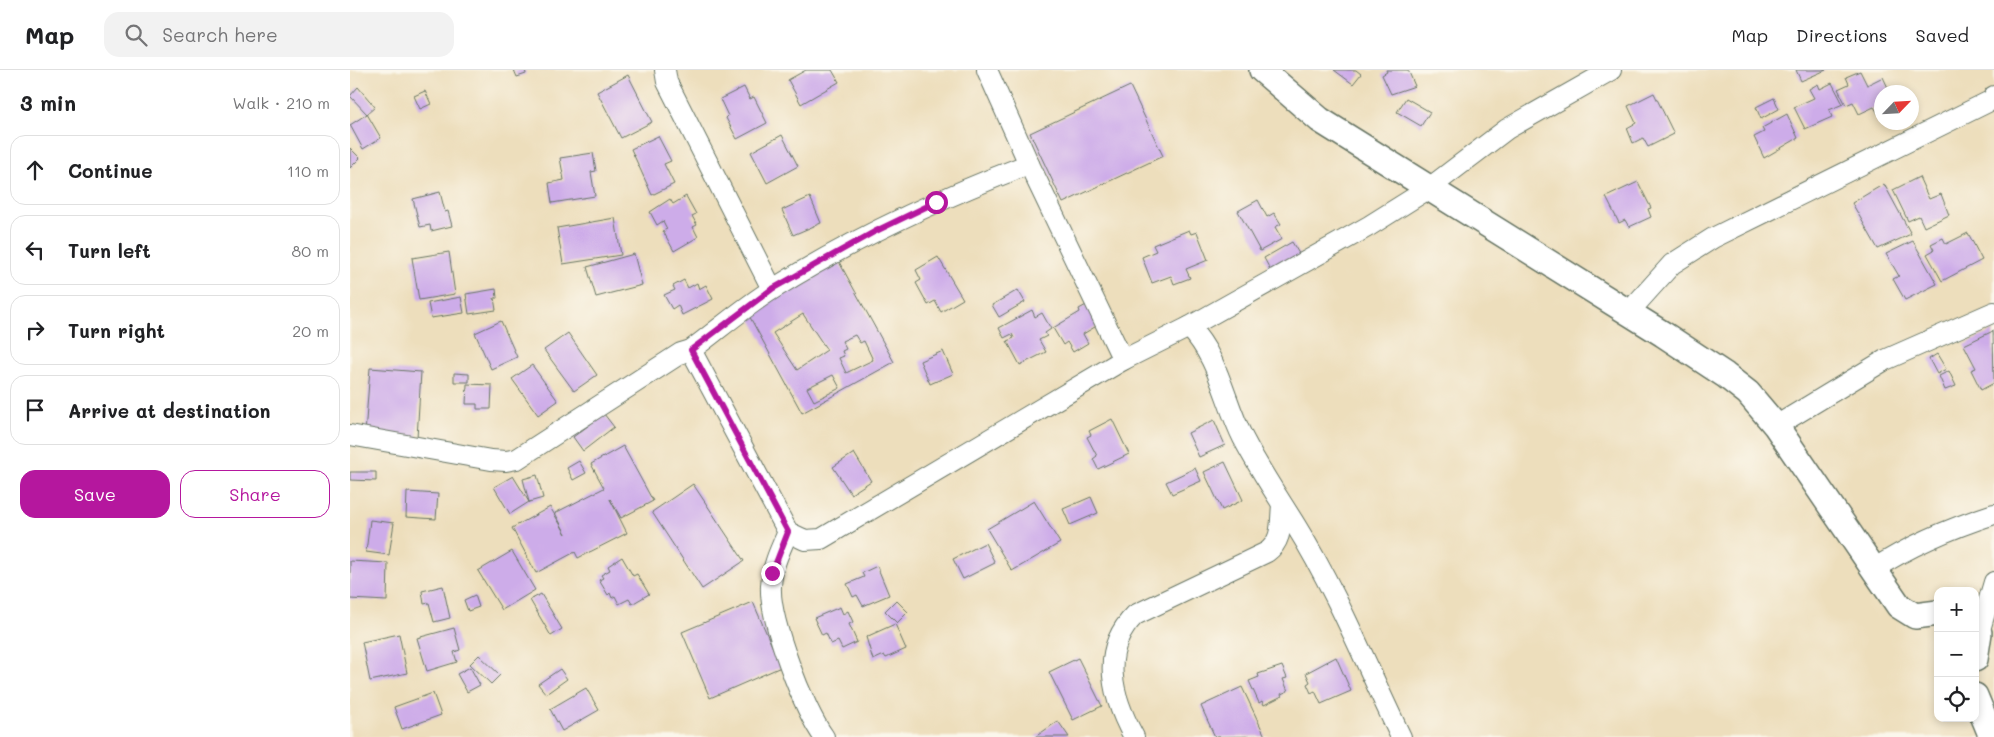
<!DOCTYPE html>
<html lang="en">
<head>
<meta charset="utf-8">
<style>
  :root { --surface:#fff; --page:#f2f2f2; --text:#202124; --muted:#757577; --line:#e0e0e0; --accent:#b5179e }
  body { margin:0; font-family:Mali,sans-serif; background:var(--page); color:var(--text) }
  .controls { position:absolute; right:15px; bottom:15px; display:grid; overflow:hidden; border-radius:10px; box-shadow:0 2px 8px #0003 }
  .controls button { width:45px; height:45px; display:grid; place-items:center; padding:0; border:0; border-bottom:1px solid var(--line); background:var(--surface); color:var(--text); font:25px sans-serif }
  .compass { position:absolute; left:1524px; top:15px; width:45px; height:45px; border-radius:50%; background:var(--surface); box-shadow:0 2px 8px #0003; rotate:65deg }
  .stop { position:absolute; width:15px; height:15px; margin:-11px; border:4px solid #b5179e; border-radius:50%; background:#fff }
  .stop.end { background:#b5179e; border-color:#fff; box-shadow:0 1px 5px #0008 }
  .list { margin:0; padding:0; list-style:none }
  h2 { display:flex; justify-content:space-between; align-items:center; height:65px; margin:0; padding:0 20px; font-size:21px }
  h2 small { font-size:16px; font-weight:400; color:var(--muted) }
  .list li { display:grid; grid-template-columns:32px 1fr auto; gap:15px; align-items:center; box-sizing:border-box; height:70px; margin:0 10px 10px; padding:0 10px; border:1px solid var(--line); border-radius:15px }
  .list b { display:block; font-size:19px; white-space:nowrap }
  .list em { font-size:16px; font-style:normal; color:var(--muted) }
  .actions { display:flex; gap:10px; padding:15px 20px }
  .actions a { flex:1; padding:11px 0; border:1px solid var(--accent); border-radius:15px; text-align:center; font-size:18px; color:var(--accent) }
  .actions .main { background:var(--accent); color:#fff }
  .icon { flex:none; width:28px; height:28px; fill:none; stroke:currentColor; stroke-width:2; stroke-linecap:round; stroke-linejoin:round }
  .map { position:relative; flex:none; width:1644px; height:667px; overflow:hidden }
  header { display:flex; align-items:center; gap:30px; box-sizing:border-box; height:70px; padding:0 25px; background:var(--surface); border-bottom:1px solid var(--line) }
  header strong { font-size:24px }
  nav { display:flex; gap:28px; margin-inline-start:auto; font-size:18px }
  .search { width:350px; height:45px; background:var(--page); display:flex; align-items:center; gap:12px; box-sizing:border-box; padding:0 18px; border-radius:15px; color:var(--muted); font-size:19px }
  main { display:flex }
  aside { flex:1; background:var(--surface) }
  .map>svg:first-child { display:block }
  .building { fill:#cdace9; fill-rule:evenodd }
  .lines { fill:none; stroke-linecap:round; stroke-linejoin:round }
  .minor-casing { stroke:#677564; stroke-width:22 }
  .tertiary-casing { stroke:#677564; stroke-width:28 }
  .minor { stroke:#fff; stroke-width:20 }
  .tertiary { stroke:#fff; stroke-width:25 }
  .route { stroke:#b5179e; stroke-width:6 }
</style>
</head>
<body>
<header>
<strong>Map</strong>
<div class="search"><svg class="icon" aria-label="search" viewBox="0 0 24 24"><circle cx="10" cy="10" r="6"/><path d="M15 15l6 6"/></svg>Search here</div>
<nav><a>Map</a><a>Directions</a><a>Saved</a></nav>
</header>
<main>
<aside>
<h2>3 min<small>Walk · 210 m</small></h2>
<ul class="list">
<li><svg class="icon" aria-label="ahead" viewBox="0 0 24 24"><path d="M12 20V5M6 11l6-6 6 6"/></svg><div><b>Continue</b></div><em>110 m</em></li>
<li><svg class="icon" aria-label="left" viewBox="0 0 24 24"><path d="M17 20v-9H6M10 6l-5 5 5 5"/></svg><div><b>Turn left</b></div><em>80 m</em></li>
<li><svg class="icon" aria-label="right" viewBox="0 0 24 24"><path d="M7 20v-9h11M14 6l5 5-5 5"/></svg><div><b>Turn right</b></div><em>20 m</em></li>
<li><svg class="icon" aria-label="arrive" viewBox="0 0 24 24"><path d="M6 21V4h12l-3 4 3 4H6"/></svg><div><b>Arrive at destination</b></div></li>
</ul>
<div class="actions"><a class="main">Save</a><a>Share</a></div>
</aside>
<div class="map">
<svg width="1644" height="667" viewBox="0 0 1644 667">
  <rect width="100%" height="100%" fill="#fbf7ec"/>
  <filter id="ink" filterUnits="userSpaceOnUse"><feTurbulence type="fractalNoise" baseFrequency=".02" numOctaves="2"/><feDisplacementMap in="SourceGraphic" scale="10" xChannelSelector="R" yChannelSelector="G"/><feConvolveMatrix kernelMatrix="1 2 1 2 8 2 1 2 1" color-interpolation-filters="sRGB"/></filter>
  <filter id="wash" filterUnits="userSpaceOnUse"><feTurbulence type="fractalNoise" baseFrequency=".0096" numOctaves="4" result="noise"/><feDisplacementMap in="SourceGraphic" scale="20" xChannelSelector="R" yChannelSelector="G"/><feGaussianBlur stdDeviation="1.12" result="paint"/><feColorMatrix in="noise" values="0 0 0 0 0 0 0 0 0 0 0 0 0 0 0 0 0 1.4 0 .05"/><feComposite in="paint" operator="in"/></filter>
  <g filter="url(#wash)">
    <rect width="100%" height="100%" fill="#eddebc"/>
    <g id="blocks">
      <g class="building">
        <path d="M 164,0 L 175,0 L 176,4 L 167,7 Z"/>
        <path d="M 456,0 L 482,0 L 489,12 L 451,34 L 438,10 Z"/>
        <path d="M 984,0 L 1006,0 L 1011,4 L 1003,14 Z"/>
        <path d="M 1036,0 L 1058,0 L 1065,16 L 1041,24 L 1032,5 L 1037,2 Z"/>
        <path d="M 1446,0 L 1476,0 L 1451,11 Z"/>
        <path d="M 1510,1 L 1517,15 L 1533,7 L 1540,22 L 1532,22 L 1532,44 L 1529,45 L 1524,37 L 1509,44 L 1503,32 L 1496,35 L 1488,19 L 1499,14 L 1496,7 Z"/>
        <path d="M 278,5 L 302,52 L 271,68 L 247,22 Z"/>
        <path d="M 1482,13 L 1493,34 L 1479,40 L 1482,47 L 1455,59 L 1444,37 L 1464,28 L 1459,19 L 1468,14 L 1470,19 Z"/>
        <path d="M 780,16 L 813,86 L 713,133 L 680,63 Z"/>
        <path d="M 8,17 L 25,37 L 17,44 L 0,26 Z"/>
        <path d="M 394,17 L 400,29 L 404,27 L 417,53 L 387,69 L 376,48 L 378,46 L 370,29 Z"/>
        <path d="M 75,21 L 81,34 L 70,39 L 64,26 Z"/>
        <path d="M 1304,23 L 1324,64 L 1298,77 L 1293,68 L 1283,73 L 1277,58 L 1286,53 L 1278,36 Z"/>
        <path d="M 1056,28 L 1080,42 L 1071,56 L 1047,42 Z"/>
        <path d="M 1424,28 L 1429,39 L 1411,49 L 1406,37 Z"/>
        <path d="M 17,44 L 31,68 L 13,79 L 0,55 Z"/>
        <path d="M 1437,44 L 1448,68 L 1414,88 L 1404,67 L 1414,62 L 1412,58 Z"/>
        <path d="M 432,65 L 448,96 L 417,113 L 401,82 Z"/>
        <path d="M 308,66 L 321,91 L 314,94 L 324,114 L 302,125 L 281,79 Z"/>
        <path d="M 0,78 L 10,88 L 0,98 Z"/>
        <path d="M 243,83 L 246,101 L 241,102 L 245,126 L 202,133 L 199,113 L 214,110 L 210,88 Z"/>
        <path d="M 1569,107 L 1579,129 L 1591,124 L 1599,145 L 1574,157 L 1569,146 L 1558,151 L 1543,120 Z"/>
        <path d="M 1288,112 L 1301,138 L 1298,139 L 1301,147 L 1279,157 L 1275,150 L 1269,153 L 1256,127 Z"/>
        <path d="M 1534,114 L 1561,164 L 1528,179 L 1502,133 Z"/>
        <path d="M 90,122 L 95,142 L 98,141 L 102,156 L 81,161 L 80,155 L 70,157 L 63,129 Z"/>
        <path d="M 336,126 L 346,144 L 342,146 L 347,155 L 343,157 L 348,167 L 324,181 L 313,161 L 317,159 L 313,151 L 307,155 L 300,142 L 320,129 L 323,134 Z"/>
        <path d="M 460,127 L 471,153 L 443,165 L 432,140 Z"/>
        <path d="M 908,130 L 917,147 L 924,143 L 931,154 L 925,157 L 932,169 L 910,181 L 888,141 Z"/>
        <path d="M 265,148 L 271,185 L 213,194 L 207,158 Z"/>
        <path d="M 839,160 L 841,164 L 847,162 L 858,190 L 836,199 L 840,208 L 824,214 L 821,206 L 802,213 L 792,187 L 806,181 L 803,175 Z"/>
        <path d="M 1618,163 L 1632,190 L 1592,211 L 1577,184 L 1584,180 L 1581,174 L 1593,168 L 1596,174 Z"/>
        <path d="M 1563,171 L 1587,214 L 1555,230 L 1543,209 L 1549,206 L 1536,184 Z"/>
        <path d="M 942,172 L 951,187 L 922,203 L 914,188 Z"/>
        <path d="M 99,182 L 105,224 L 69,230 L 62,188 Z"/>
        <path d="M 284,184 L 292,215 L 246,227 L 237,197 Z"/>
        <path d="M 588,187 L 613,229 L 591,242 L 585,231 L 578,235 L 566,213 L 571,210 L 566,200 Z"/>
        <path d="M 488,190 L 544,292 L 452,343 L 396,240 ZM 453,244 L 477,280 L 447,300 L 423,263 ZM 505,265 L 510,273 L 514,271 L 523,290 L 496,303 L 489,288 L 494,286 L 492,281 L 496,279 L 492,271 ZM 483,305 L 490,318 L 464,331 L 457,318 Z"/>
        <path d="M 334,210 L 338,218 L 347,213 L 349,219 L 356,215 L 363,229 L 332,245 L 328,235 L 322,239 L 314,225 L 325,220 L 323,216 Z"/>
        <path d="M 146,219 L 147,228 L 144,228 L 146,240 L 119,244 L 116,224 Z"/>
        <path d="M 668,220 L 675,232 L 649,247 L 642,235 Z"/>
        <path d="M 111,227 L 114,243 L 81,248 L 78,233 Z"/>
        <path d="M 738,234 L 750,254 L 733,264 L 738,273 L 723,282 L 717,272 L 713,275 L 703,258 L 730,242 L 729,239 Z"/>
        <path d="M 682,240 L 685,247 L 692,243 L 701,259 L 695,263 L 697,266 L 689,270 L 696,282 L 670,295 L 657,271 L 664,268 L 662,264 L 654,268 L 649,258 Z"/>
        <path d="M 151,251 L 167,287 L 141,299 L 125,263 Z"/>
        <path d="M 1643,261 L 1644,313 L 1631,320 L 1621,300 L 1626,298 L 1614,275 Z"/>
        <path d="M 218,263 L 247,305 L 224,321 L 194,280 Z"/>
        <path d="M 593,281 L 603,304 L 580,314 L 570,291 Z"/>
        <path d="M 1587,284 L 1596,299 L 1587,304 L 1579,289 Z"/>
        <path d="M 182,295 L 208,331 L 188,345 L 162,309 Z"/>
        <path d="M 20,298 L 71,302 L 67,368 L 15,364 Z"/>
        <path d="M 1599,301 L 1606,316 L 1595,320 L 1589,306 Z"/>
        <path d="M 104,303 L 119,304 L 119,312 L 104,312 Z"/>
        <path d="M 117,314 L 142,315 L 141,339 L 127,339 L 127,334 L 116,334 Z"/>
        <path d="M 254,344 L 264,357 L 233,381 L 223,367 Z"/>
        <path d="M 762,349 L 779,384 L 748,399 L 743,389 L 747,386 L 737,367 L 741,365 L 739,361 Z"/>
        <path d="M 864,350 L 875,375 L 849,387 L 838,363 Z"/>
        <path d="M 273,376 L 303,431 L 271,448 L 260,429 L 277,463 L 228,488 L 225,482 L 186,503 L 162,458 L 200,437 L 216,464 L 205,443 L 254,418 L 241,394 Z"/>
        <path d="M 504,383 L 521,411 L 501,424 L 483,397 Z"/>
        <path d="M 229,391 L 236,403 L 223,410 L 217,398 Z"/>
        <path d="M 875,392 L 893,430 L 872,440 L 854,402 Z"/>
        <path d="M 845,398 L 851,411 L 822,424 L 816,412 Z"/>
        <path d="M 0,402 L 26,402 L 26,411 L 0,410 Z"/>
        <path d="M 187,405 L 193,428 L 179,432 L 173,409 Z"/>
        <path d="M 163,406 L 179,432 L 160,444 L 144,417 Z"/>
        <path d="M 343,414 L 394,491 L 352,519 L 302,442 Z"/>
        <path d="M 57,422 L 88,424 L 86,449 L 56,447 Z"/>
        <path d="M 741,427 L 748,443 L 720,455 L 713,439 Z"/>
        <path d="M 684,431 L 710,473 L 662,501 L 637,459 Z"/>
        <path d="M 20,450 L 44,453 L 39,485 L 16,482 Z"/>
        <path d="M 635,473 L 645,493 L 613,509 L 603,489 Z"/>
        <path d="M 162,481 L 185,520 L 152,540 L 128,501 Z"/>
        <path d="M 272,487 L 283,506 L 287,504 L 299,524 L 282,534 L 279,529 L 269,534 L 265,526 L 262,528 L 260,523 L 258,525 L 249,510 L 253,508 L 251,505 L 260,500 L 258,496 Z"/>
        <path d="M 0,491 L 38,493 L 37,531 L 0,529 Z"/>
        <path d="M 527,496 L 539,525 L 513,536 L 507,525 L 503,527 L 497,514 L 514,507 L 512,503 Z"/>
        <path d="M 93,516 L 100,548 L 84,552 L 79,533 L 74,534 L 72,521 Z"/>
        <path d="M 191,524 L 212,559 L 201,566 L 180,530 Z"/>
        <path d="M 125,525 L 129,537 L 118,541 L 114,530 Z"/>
        <path d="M 546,530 L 558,542 L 547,553 L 535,541 Z"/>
        <path d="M 403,532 L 431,597 L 360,628 L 332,562 Z"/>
        <path d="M 490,537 L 493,544 L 498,541 L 503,552 L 499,554 L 507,572 L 492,579 L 488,571 L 481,574 L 476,563 L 472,565 L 464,548 Z"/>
        <path d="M 545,554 L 556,579 L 536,588 L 534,585 L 523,590 L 516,567 Z"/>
        <path d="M 104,558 L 110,580 L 104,582 L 107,592 L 77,601 L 67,568 Z"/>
        <path d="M 49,564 L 57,603 L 20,611 L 12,572 Z"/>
        <path d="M 129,585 L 150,605 L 141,614 L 120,594 Z"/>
        <path d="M 986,587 L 1001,621 L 971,634 L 965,621 L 961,623 L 957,614 L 960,612 L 956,603 Z"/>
        <path d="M 728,588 L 752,636 L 723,650 L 699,602 Z"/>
        <path d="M 932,596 L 937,608 L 933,609 L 938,621 L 931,624 L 932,626 L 914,635 L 912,631 L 909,633 L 899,611 L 909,607 L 908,604 Z"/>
        <path d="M 120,597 L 130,615 L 117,622 L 107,604 Z"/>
        <path d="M 210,599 L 217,609 L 196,624 L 188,614 Z"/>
        <path d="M 892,617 L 915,666 L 865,667 L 851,636 Z"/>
        <path d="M 236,618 L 249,640 L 212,661 L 200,639 Z"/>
        <path d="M 83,623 L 91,645 L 52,659 L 44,637 Z"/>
        <path d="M 708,651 L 719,667 L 685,667 Z"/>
      </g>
    </g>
  </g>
  <g filter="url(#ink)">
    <use href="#blocks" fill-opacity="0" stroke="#677564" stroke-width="1"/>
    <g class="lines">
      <g class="minor-casing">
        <g id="minor">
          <path d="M 315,0 L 317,12 L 422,219"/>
          <path d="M 637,0 L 679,94 L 773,290"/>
          <path d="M 1278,243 L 1322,194 L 1363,168 L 1642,30 L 1644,26"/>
          <path d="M 839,257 C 869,288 874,330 893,368 C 909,399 928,427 946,456 C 987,522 1017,597 1051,667"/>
          <path d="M 341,280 C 368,260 394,237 423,219 C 504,168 590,128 679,94"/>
          <path d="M 1426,356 L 1535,290 L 1644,242"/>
          <path d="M 0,365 L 141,390 L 156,391 L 167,389 L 331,283 L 341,280 L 438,462 L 455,470 L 471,469 L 773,290 L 839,257 L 1019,156 L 1078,119 L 1157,59 L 1261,0"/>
          <path d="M 438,462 C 430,480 422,496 421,516 C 419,550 454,640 474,667"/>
          <path d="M 1524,499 C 1562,474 1601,458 1644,444"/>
          <path d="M 1629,563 L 1644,512"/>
          <path d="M 784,667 C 762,627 749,581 785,545 L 917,482 C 933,470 930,454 932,435"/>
        </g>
      </g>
      <g class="tertiary-casing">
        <g id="tertiary">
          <path d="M 912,0 L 970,50 L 1313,264 L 1375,305 L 1398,323 L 1426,356 L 1549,536 L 1565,546 L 1588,543"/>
          <path d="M 1625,554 L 1629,563 L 1625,589"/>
          <path d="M 1625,626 L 1642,667"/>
        </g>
      </g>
      <use href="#minor" class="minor"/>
      <use href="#tertiary" class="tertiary"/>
    </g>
  </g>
  <g class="lines" filter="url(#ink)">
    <path class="route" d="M 422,503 L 438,462 L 341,280 L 422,219 L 524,162 L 586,132"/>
  </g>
</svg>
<div class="controls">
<button>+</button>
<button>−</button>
<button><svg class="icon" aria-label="locate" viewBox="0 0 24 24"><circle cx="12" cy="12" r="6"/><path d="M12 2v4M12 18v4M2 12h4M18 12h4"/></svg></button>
</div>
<svg class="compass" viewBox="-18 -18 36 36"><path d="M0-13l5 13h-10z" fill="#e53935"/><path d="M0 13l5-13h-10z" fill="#757577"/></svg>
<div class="stop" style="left:586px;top:132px"></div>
<div class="stop end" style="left:422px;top:503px"></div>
</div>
</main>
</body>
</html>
